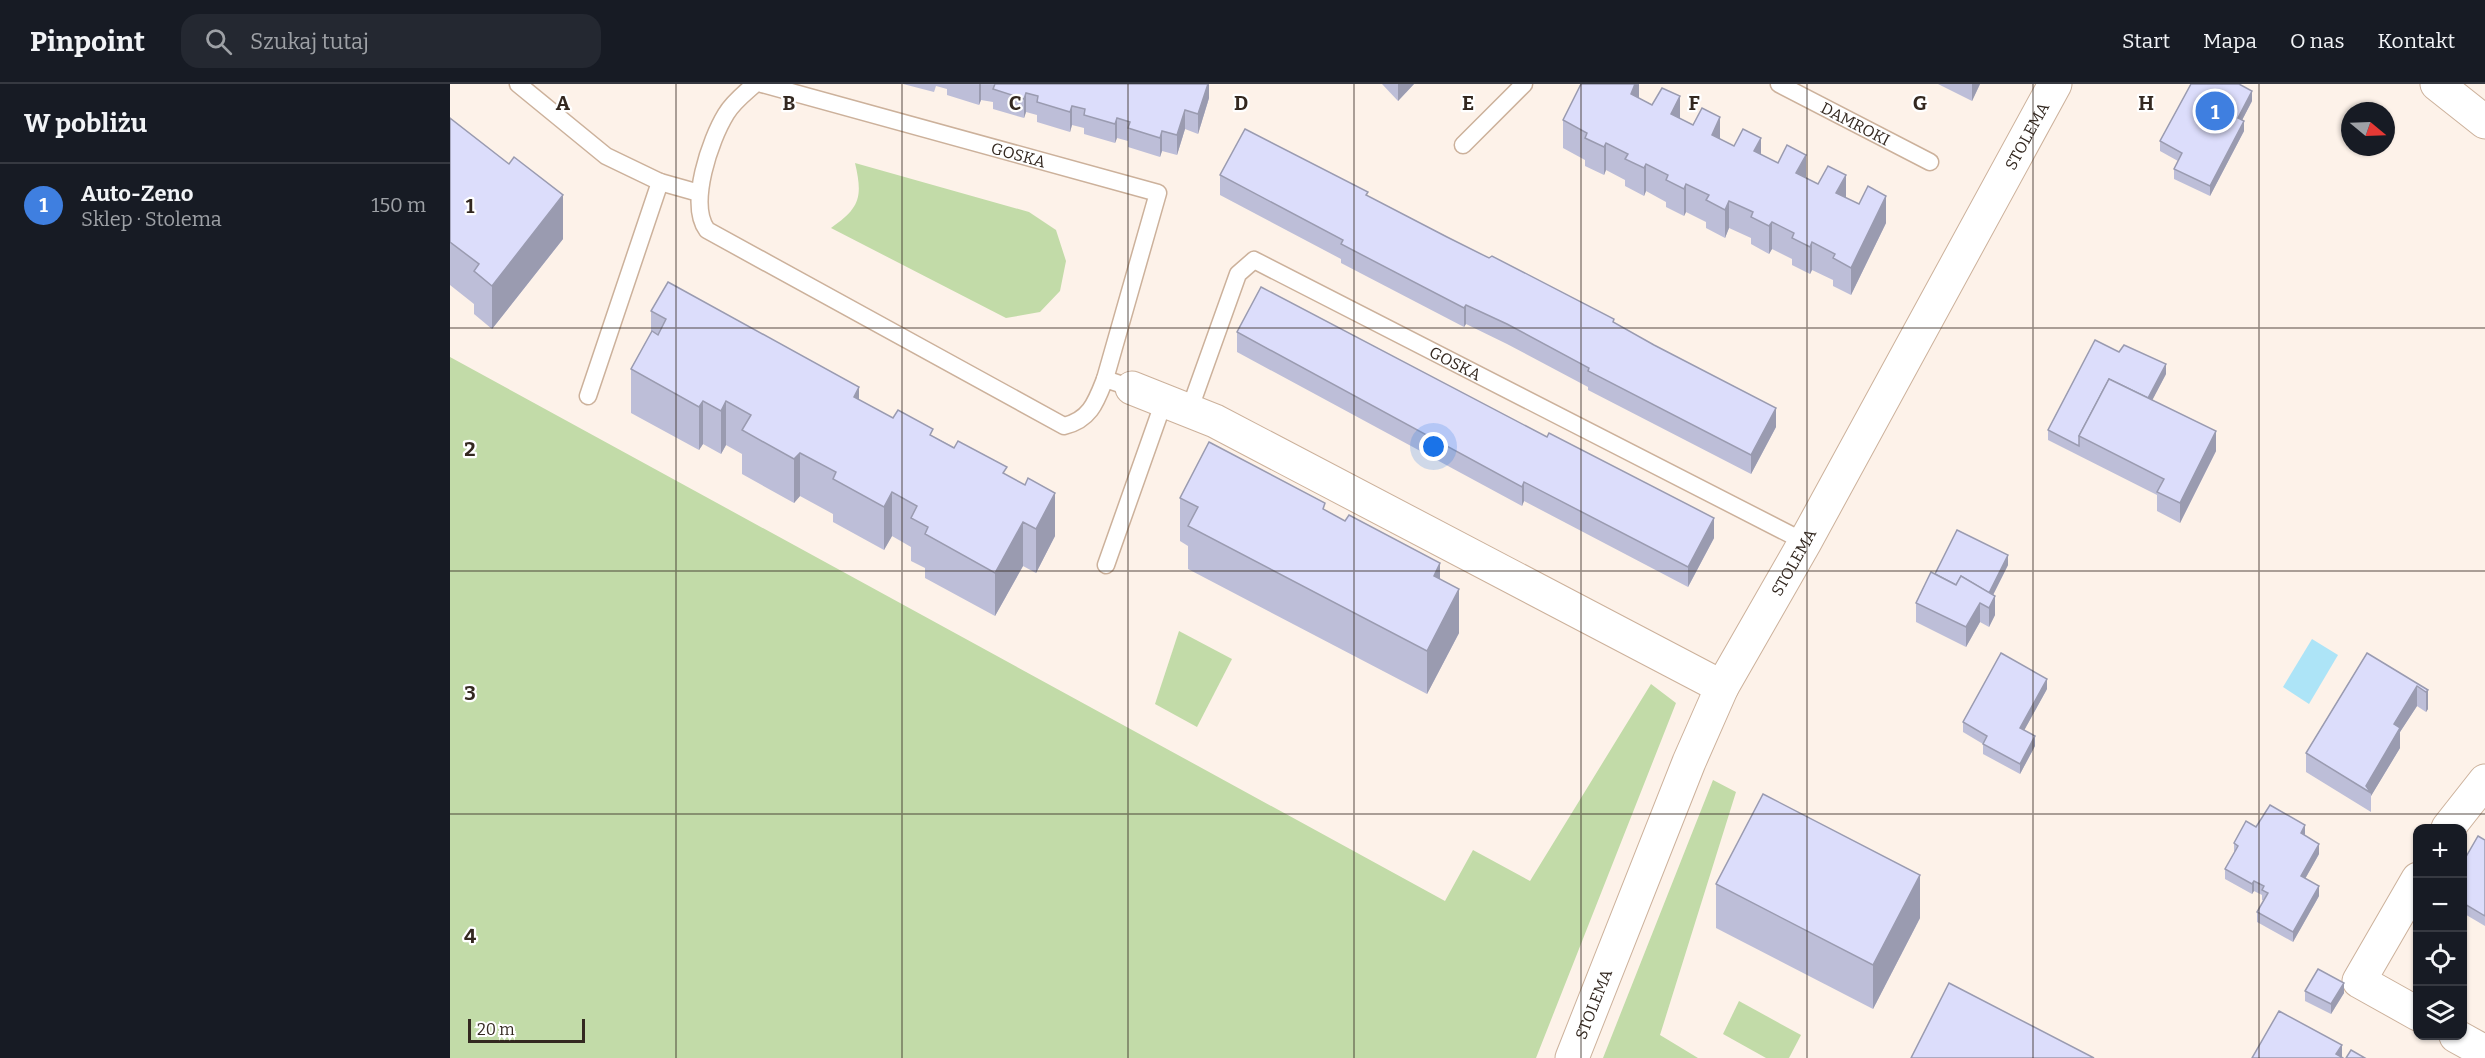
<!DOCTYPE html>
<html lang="pl">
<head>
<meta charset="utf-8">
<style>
  :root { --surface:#171b24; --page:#242831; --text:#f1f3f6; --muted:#9ea1a6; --line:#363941; --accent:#337565 }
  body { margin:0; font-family:Bitter,serif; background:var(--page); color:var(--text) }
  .controls { position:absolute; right:18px; bottom:18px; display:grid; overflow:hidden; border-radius:12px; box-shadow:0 2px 4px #0004 }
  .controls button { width:54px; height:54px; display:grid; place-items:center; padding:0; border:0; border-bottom:2px solid var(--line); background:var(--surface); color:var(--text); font:30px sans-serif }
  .compass { position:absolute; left:1891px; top:18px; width:54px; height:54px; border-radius:50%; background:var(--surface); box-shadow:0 2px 4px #0004; rotate:109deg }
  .scale { position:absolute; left:18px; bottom:15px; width:117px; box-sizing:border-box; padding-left:6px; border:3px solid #332820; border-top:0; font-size:16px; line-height:21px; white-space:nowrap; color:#332820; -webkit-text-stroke:4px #fff; paint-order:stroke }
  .you { position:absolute; left:984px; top:363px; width:21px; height:21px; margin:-15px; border:4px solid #fff; border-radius:50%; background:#1a73e8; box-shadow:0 0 0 9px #1a73e833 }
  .badge { display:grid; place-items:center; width:39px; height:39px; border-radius:50%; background:var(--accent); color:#fff; font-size:20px; font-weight:700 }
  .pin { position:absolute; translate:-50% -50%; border:3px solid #fff; box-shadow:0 2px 6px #0006 }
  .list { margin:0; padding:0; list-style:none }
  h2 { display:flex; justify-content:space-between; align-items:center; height:78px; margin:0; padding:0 24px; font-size:26px }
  h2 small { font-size:20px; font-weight:400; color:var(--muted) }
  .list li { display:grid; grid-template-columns:39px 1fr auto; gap:18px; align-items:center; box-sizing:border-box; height:84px; padding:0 24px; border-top:2px solid var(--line) }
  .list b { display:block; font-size:22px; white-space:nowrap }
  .list p { margin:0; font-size:20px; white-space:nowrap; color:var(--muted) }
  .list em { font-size:20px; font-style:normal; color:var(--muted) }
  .icon { flex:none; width:33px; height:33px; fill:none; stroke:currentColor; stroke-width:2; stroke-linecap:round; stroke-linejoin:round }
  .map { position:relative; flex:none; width:2035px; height:974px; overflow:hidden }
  header { display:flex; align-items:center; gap:36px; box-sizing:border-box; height:84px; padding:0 30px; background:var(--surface); border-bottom:2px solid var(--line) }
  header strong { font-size:28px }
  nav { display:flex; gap:33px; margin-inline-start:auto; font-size:21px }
  .search { width:420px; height:54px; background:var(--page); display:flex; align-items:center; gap:15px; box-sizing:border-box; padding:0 21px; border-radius:18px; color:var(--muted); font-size:22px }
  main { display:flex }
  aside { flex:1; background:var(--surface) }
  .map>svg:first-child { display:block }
  .green { fill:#c2dba8 }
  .water { fill:#ade4f7 }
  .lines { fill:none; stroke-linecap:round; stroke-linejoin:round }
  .lane-casing { stroke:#ccb19b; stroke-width:19 }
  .street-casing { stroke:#ccb19b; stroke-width:35 }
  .lane { stroke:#fff; stroke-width:16 }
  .street { stroke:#fff; stroke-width:33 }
  .wall { fill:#bdbed8 }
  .shaded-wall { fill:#9a9bb0 }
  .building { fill:#dcddfb; stroke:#9a9bb0; stroke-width:1.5 }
  .grid { fill:none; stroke:#332820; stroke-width:1.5; stroke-opacity:0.55 }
  .labels { text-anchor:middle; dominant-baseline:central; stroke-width:4.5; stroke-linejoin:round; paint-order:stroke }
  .street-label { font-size:16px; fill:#332820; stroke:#fff }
  .grid-label { font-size:20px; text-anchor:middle; font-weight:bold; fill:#332820; stroke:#fff; stroke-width:4.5; stroke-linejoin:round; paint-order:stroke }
</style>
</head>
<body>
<header>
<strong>Pinpoint</strong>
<div class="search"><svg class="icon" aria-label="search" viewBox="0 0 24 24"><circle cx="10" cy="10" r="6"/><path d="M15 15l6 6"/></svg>Szukaj tutaj</div>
<nav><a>Start</a><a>Mapa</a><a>O nas</a><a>Kontakt</a></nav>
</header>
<main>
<aside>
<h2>W pobliżu<small></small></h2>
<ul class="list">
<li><span class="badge" style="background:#3f7fe0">1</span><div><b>Auto-Zeno</b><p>Sklep · Stolema</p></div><em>150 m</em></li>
</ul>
</aside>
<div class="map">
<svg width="2035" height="974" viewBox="0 0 2035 974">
  <rect width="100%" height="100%" fill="#fdf2e9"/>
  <g class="green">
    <path d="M 405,79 L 579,128 L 606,146 L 616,177 L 610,207 L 590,228 L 556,234 L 381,144 C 410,124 413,113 405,79 Z"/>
    <path d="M 0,273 L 995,817 L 1023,766 L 1080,797 L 1201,600 L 1226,619 L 1086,974 L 0,974 Z"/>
    <path d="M 729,547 L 782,575 L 747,643 L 705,620 Z"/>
    <path d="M 1263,696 L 1286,708 L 1210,951 L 1248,974 L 1153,974 Z"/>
    <path d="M 1289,917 L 1351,951 L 1339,974 L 1316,974 L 1273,950 Z"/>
  </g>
  <path class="water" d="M 1862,555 L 1888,571 L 1859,620 L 1833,603 Z"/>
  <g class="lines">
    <g class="lane-casing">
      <g id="lane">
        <path d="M 68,0 L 156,72 L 210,98 L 138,312"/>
        <path d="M 305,0 C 295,9 283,18 276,30 C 260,56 238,120 257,146 L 614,342 C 640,336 646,318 655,295 L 682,304"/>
        <path id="s1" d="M 312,0 L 708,109 L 655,295"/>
        <path id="s2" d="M 1329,0 L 1480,78"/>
        <path d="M 1013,61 L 1074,0"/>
        <path d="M 210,98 L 249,109"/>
        <path id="s3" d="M 739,327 L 788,190 L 804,176 L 1355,458"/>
        <path d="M 656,481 L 714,317"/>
      </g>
    </g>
    <g class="street-casing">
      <g id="street">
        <path d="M 1987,0 L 2035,38"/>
        <path d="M 682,304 L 765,337 L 1272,603"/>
        <path d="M 1998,744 L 2035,697"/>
        <path d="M 1968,795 L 1909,897 L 1968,930"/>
        <path d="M 2006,952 L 2035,968"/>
        <path id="s4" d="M 1122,974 L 1239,678 L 1272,603 L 1355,458 L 1605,0"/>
      </g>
    </g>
    <use href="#lane" class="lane"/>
    <use href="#street" class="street"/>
  </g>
  <g class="wall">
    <path d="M 453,0 L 759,0 L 759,14 L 748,50 L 735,45 L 727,71 L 712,67 L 710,73 L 678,63 L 678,57 L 667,54 L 665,59 L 634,50 L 634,44 L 622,41 L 620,48 L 587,38 L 587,31 L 576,28 L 574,34 L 543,25 L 543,18 L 531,16 L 529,21 L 497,11 L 497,5 L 486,2 L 484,8 Z"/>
    <path d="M 932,0 L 964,0 L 948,17 Z"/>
    <path d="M 1189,0 L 1189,14 L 1284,62 L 1311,71 L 1396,114 L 1436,139 L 1401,211 L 1383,202 L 1383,196 L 1362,186 L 1360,190 L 1342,181 L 1342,175 L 1322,165 L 1319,170 L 1301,160 L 1301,154 L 1279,144 L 1275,154 L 1256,144 L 1256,138 L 1236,128 L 1234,132 L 1216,123 L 1216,118 L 1196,107 L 1194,112 L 1175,102 L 1175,96 L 1156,86 L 1154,91 L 1135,82 L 1135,76 L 1113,64 L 1113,36 Z"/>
    <path d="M 1488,0 L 1530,0 L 1522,17 Z"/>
    <path d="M 1802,17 L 1792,36 L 1794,47 L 1760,112 L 1724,95 L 1724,85 L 1728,77 L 1710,67 L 1710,57 Z"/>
    <path d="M 0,34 L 113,155 L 42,245 L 24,230 L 24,220 L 0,201 Z"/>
    <path d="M 770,91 L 918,112 L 1164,239 L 1326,343 L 1301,390 L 1138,306 L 1138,303 L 1057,260 L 1016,240 L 1014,243 L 891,179 L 891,175 L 770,111 Z"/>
    <path d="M 201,227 L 409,316 L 443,334 L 483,352 L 557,391 L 605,452 L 586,489 L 573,482 L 545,532 L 475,494 L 475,484 L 461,477 L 461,463 L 442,452 L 434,466 L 383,438 L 383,430 L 350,412 L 344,419 L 292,390 L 292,370 L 276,361 L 271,370 L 253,360 L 249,366 L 181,329 L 181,285 L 201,249 Z"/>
    <path d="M 787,248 L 1097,353 L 1264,454 L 1238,503 L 1074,417 L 1072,422 L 787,268 Z"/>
    <path d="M 1716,290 L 1702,316 L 1766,367 L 1730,439 L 1707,427 L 1707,411 L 1598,356 L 1598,346 Z"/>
    <path d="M 730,414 L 875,426 L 990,496 L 1009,549 L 977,610 L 738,485 L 738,462 L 730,457 Z"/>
    <path d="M 1558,481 L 1543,511 L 1545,531 L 1539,543 L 1530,538 L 1516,563 L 1466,538 L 1466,519 L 1485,490 Z"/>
    <path d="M 1917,569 L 1978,606 L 1978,625 L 1976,628 L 1967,622 L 1950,648 L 1950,664 L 1921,712 L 1921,728 L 1856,688 L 1856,669 Z"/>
    <path d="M 1597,605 L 1574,646 L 1585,662 L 1570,690 L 1533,670 L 1533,660 L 1513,648 L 1513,638 Z"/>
    <path d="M 1806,743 L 1855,752 L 1869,770 L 1855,795 L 1869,812 L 1843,858 L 1807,838 L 1807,828 L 1814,817 L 1812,816 L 1812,811 L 1804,807 L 1802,810 L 1775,795 L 1775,785 L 1784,769 L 1784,759 Z"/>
    <path d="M 2035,756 L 2035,842 L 2013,829 L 2013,778 Z"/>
    <path d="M 1266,800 L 1470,834 L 1423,925 L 1266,844 Z"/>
    <path d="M 1855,907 L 1894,909 L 1881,930 L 1855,917 Z"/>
  </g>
  <g class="shaded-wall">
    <path d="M 529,0 L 531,0 L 531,16 L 529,21 Z"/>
    <path d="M 758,0 L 759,0 L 759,14 L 748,50 L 748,30 Z"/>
    <path d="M 948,0 L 964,0 L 948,17 Z"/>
    <path d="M 1185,0 L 1189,0 L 1189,19 L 1181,10 Z"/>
    <path d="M 1522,0 L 1530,0 L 1522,17 Z"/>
    <path d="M 1802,7 L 1802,17 L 1788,44 L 1788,34 Z"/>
    <path d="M 576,9 L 576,28 L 574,34 L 574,15 Z"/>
    <path d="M 1230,12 L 1230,40 L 1221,30 Z"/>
    <path d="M 622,22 L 622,41 L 620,48 L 620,28 Z"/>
    <path d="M 735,26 L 735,45 L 727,71 L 727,51 Z"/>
    <path d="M 1270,33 L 1270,60 L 1262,51 Z"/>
    <path d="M 667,34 L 667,54 L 665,59 L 665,40 Z"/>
    <path d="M 1794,37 L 1794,47 L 1760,112 L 1760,102 Z"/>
    <path d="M 712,47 L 712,67 L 710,73 L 710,54 Z"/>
    <path d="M 1311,54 L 1311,82 L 1304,67 Z"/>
    <path d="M 1156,59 L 1156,86 L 1154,91 L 1154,63 Z"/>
    <path d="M 1356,71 L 1356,98 L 1346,89 Z"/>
    <path d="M 1196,80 L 1196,107 L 1194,112 L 1194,84 Z"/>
    <path d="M 1396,91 L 1396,119 L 1386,109 Z"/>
    <path d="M 1236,100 L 1236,128 L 1234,132 L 1234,105 Z"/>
    <path d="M 113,111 L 113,155 L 42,245 L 42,202 Z"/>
    <path d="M 1436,112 L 1436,139 L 1401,211 L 1401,184 Z"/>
    <path d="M 1279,117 L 1279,144 L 1275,154 L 1275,126 Z"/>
    <path d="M 1322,138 L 1322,165 L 1319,170 L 1319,142 Z"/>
    <path d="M 1362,158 L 1362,186 L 1360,190 L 1360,163 Z"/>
    <path d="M 1016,221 L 1016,240 L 1014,243 L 1014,224 Z"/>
    <path d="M 1716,280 L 1716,290 L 1694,332 L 1694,322 Z"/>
    <path d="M 409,303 L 409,346 L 404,313 Z"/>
    <path d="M 253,317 L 253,360 L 249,366 L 249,323 Z"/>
    <path d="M 276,317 L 276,361 L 271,370 L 271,327 Z"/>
    <path d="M 1326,324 L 1326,343 L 1301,390 L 1301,371 Z"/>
    <path d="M 1766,347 L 1766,367 L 1730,439 L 1730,419 Z"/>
    <path d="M 350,369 L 350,412 L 344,419 L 344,375 Z"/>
    <path d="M 1074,398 L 1074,417 L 1072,422 L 1072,403 Z"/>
    <path d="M 442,408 L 442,452 L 434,466 L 434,423 Z"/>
    <path d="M 605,409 L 605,452 L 586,489 L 586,445 Z"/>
    <path d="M 1264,434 L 1264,454 L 1238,503 L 1238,483 Z"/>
    <path d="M 573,438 L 573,482 L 545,532 L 545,489 Z"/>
    <path d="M 1558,471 L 1558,481 L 1537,523 L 1536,514 Z"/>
    <path d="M 990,479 L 990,523 L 984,492 Z"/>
    <path d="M 1009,505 L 1009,549 L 977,610 L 977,567 Z"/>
    <path d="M 1545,512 L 1545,531 L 1539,543 L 1539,524 Z"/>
    <path d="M 1530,519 L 1530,538 L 1516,563 L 1516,543 Z"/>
    <path d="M 1597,595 L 1597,605 L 1570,654 L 1570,644 Z"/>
    <path d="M 1967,602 L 1967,622 L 1950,648 L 1950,664 L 1921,712 L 1921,709 L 1916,702 L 1944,640 Z"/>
    <path d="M 1978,606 L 1978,625 L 1976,628 L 1976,608 Z"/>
    <path d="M 1585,652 L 1585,662 L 1570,690 L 1570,680 Z"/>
    <path d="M 1855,741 L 1855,751 L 1851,749 Z"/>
    <path d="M 1869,760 L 1869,770 L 1851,802 L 1851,792 Z"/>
    <path d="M 1470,791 L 1470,834 L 1423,925 L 1423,881 Z"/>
    <path d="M 1804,797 L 1804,807 L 1802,810 L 1802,800 Z"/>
    <path d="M 1869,802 L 1869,812 L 1843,858 L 1843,848 Z"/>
    <path d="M 1894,899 L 1894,909 L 1881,930 L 1881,920 Z"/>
    <path d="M 1892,961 L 1892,974 L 1886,970 Z"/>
  </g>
  <g class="building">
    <path d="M 545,0 L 758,0 L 748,30 L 735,26 L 727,51 L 712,47 L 710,54 L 678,44 L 680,38 L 667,34 L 665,40 L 634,31 L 635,25 L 622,22 L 620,28 L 587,18 L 588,12 L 576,9 L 574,15 L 543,5 Z"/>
    <path d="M 1131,0 L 1185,0 L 1181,10 L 1202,21 L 1212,4 L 1230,12 L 1221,30 L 1243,41 L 1252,24 L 1270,33 L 1262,51 L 1284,62 L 1293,45 L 1311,54 L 1304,67 L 1328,79 L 1337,61 L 1356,71 L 1346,89 L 1368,100 L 1378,82 L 1396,91 L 1386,109 L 1409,120 L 1418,102 L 1436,112 L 1401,184 L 1383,174 L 1385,170 L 1362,158 L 1360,163 L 1342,154 L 1344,149 L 1322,138 L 1319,142 L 1301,133 L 1303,128 L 1279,117 L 1275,126 L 1256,116 L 1259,111 L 1236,100 L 1234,105 L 1216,96 L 1218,91 L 1196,80 L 1194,84 L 1175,75 L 1178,70 L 1156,59 L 1154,63 L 1135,54 L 1137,49 L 1113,36 Z"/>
    <path d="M 1741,0 L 1789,0 L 1802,7 L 1788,34 L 1794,37 L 1760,102 L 1724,85 L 1732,69 L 1710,57 Z"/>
    <path d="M 0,34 L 59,80 L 64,73 L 113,111 L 42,202 L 24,187 L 29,180 L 0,158 Z"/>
    <path d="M 795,45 L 918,108 L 916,111 L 997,153 L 1039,174 L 1042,172 L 1164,235 L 1163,238 L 1204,261 L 1326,324 L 1301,371 L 1138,287 L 1139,284 L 1057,240 L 1016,221 L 1014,224 L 891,160 L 893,156 L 770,91 Z"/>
    <path d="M 218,198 L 409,303 L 404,313 L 443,334 L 448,326 L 483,345 L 480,351 L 504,364 L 508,357 L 557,383 L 553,389 L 575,401 L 578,394 L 605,409 L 586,445 L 573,438 L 545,489 L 475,450 L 478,443 L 461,434 L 467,422 L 442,408 L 434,423 L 383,395 L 386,388 L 350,369 L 344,375 L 292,346 L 301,331 L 276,317 L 271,327 L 253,317 L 249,323 L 181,285 L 202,247 L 208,251 L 216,235 L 201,227 Z"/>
    <path d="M 811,203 L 1097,353 L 1099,349 L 1264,434 L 1238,483 L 1074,398 L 1072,403 L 787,248 Z"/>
    <path d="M 1645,256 L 1669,268 L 1674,261 L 1716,280 L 1698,314 L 1659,295 L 1629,352 L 1629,362 L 1598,346 Z"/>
    <path d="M 1659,295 L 1766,347 L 1730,419 L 1707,408 L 1714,395 L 1629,352 Z"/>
    <path d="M 759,358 L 875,419 L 873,425 L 895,437 L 899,431 L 990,479 L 984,492 L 1009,505 L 977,567 L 738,442 L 748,423 L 730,414 Z"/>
    <path d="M 1507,446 L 1558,471 L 1539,509 L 1511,492 L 1506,501 L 1485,490 Z"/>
    <path d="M 1481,488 L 1506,501 L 1511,492 L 1545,512 L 1539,524 L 1530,519 L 1516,543 L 1466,519 Z"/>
    <path d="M 1551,569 L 1597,595 L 1570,644 L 1585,652 L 1570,680 L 1533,660 L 1537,652 L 1513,638 Z"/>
    <path d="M 1917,569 L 1978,606 L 1976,608 L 1967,602 L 1944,640 L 1950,644 L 1916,702 L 1921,709 L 1856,669 Z"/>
    <path d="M 1313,710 L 1470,791 L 1423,881 L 1266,800 Z"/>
    <path d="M 1820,721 L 1855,741 L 1851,749 L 1869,760 L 1851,792 L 1869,802 L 1843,848 L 1807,828 L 1818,809 L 1812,806 L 1814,802 L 1804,797 L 1802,800 L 1775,785 L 1788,762 L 1784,759 L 1796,737 L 1806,743 Z"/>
    <path d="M 2028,752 L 2035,756 L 2035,832 L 2013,819 L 2013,778 Z"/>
    <path d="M 1868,885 L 1894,899 L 1881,920 L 1855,907 Z"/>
    <path d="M 1499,899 L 1644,974 L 1461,974 Z"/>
    <path d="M 1829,927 L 1892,961 L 1886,970 L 1893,974 L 1802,974 Z"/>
    <path d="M 1901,966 L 1915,974 L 1896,974 Z"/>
  </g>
  <path class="grid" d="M 226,0 L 226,974M 452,0 L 452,974M 678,0 L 678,974M 904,0 L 904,974M 1131,0 L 1131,974M 1357,0 L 1357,974M 1583,0 L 1583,974M 1809,0 L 1809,974M 0,244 L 2035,244M 0,487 L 2035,487M 0,730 L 2035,730"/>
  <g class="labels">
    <g class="street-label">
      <text stroke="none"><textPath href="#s2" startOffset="86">DAMROKI</textPath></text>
      <text stroke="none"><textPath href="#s4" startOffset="1030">STOLEMA</textPath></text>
      <text stroke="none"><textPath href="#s1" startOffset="266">GOSKA</textPath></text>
      <text stroke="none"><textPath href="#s3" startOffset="393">GOSKA</textPath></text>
      <text stroke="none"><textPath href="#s4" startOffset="544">STOLEMA</textPath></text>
      <text stroke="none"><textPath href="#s4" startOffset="58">STOLEMA</textPath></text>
    </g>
  </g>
  <g class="grid-label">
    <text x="113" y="26">A</text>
    <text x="339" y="26">B</text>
    <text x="565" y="26">C</text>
    <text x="791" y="26">D</text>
    <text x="1018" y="26">E</text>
    <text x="1244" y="26">F</text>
    <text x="1470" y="26">G</text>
    <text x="1696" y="26">H</text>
    <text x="20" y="129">1</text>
    <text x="20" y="372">2</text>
    <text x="20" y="616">3</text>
    <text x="20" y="859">4</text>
  </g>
</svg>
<div class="controls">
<button>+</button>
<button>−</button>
<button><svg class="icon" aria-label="locate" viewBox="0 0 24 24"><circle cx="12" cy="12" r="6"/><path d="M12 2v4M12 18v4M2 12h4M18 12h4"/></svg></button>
<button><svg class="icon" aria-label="layers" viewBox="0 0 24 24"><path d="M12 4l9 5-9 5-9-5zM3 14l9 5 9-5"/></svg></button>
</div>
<svg class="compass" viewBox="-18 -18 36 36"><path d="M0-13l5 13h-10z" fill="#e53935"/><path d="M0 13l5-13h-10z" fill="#9ea1a6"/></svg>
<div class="scale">20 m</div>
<div class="you"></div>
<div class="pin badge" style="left:1765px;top:27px;background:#3f7fe0">1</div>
</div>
</main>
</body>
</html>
